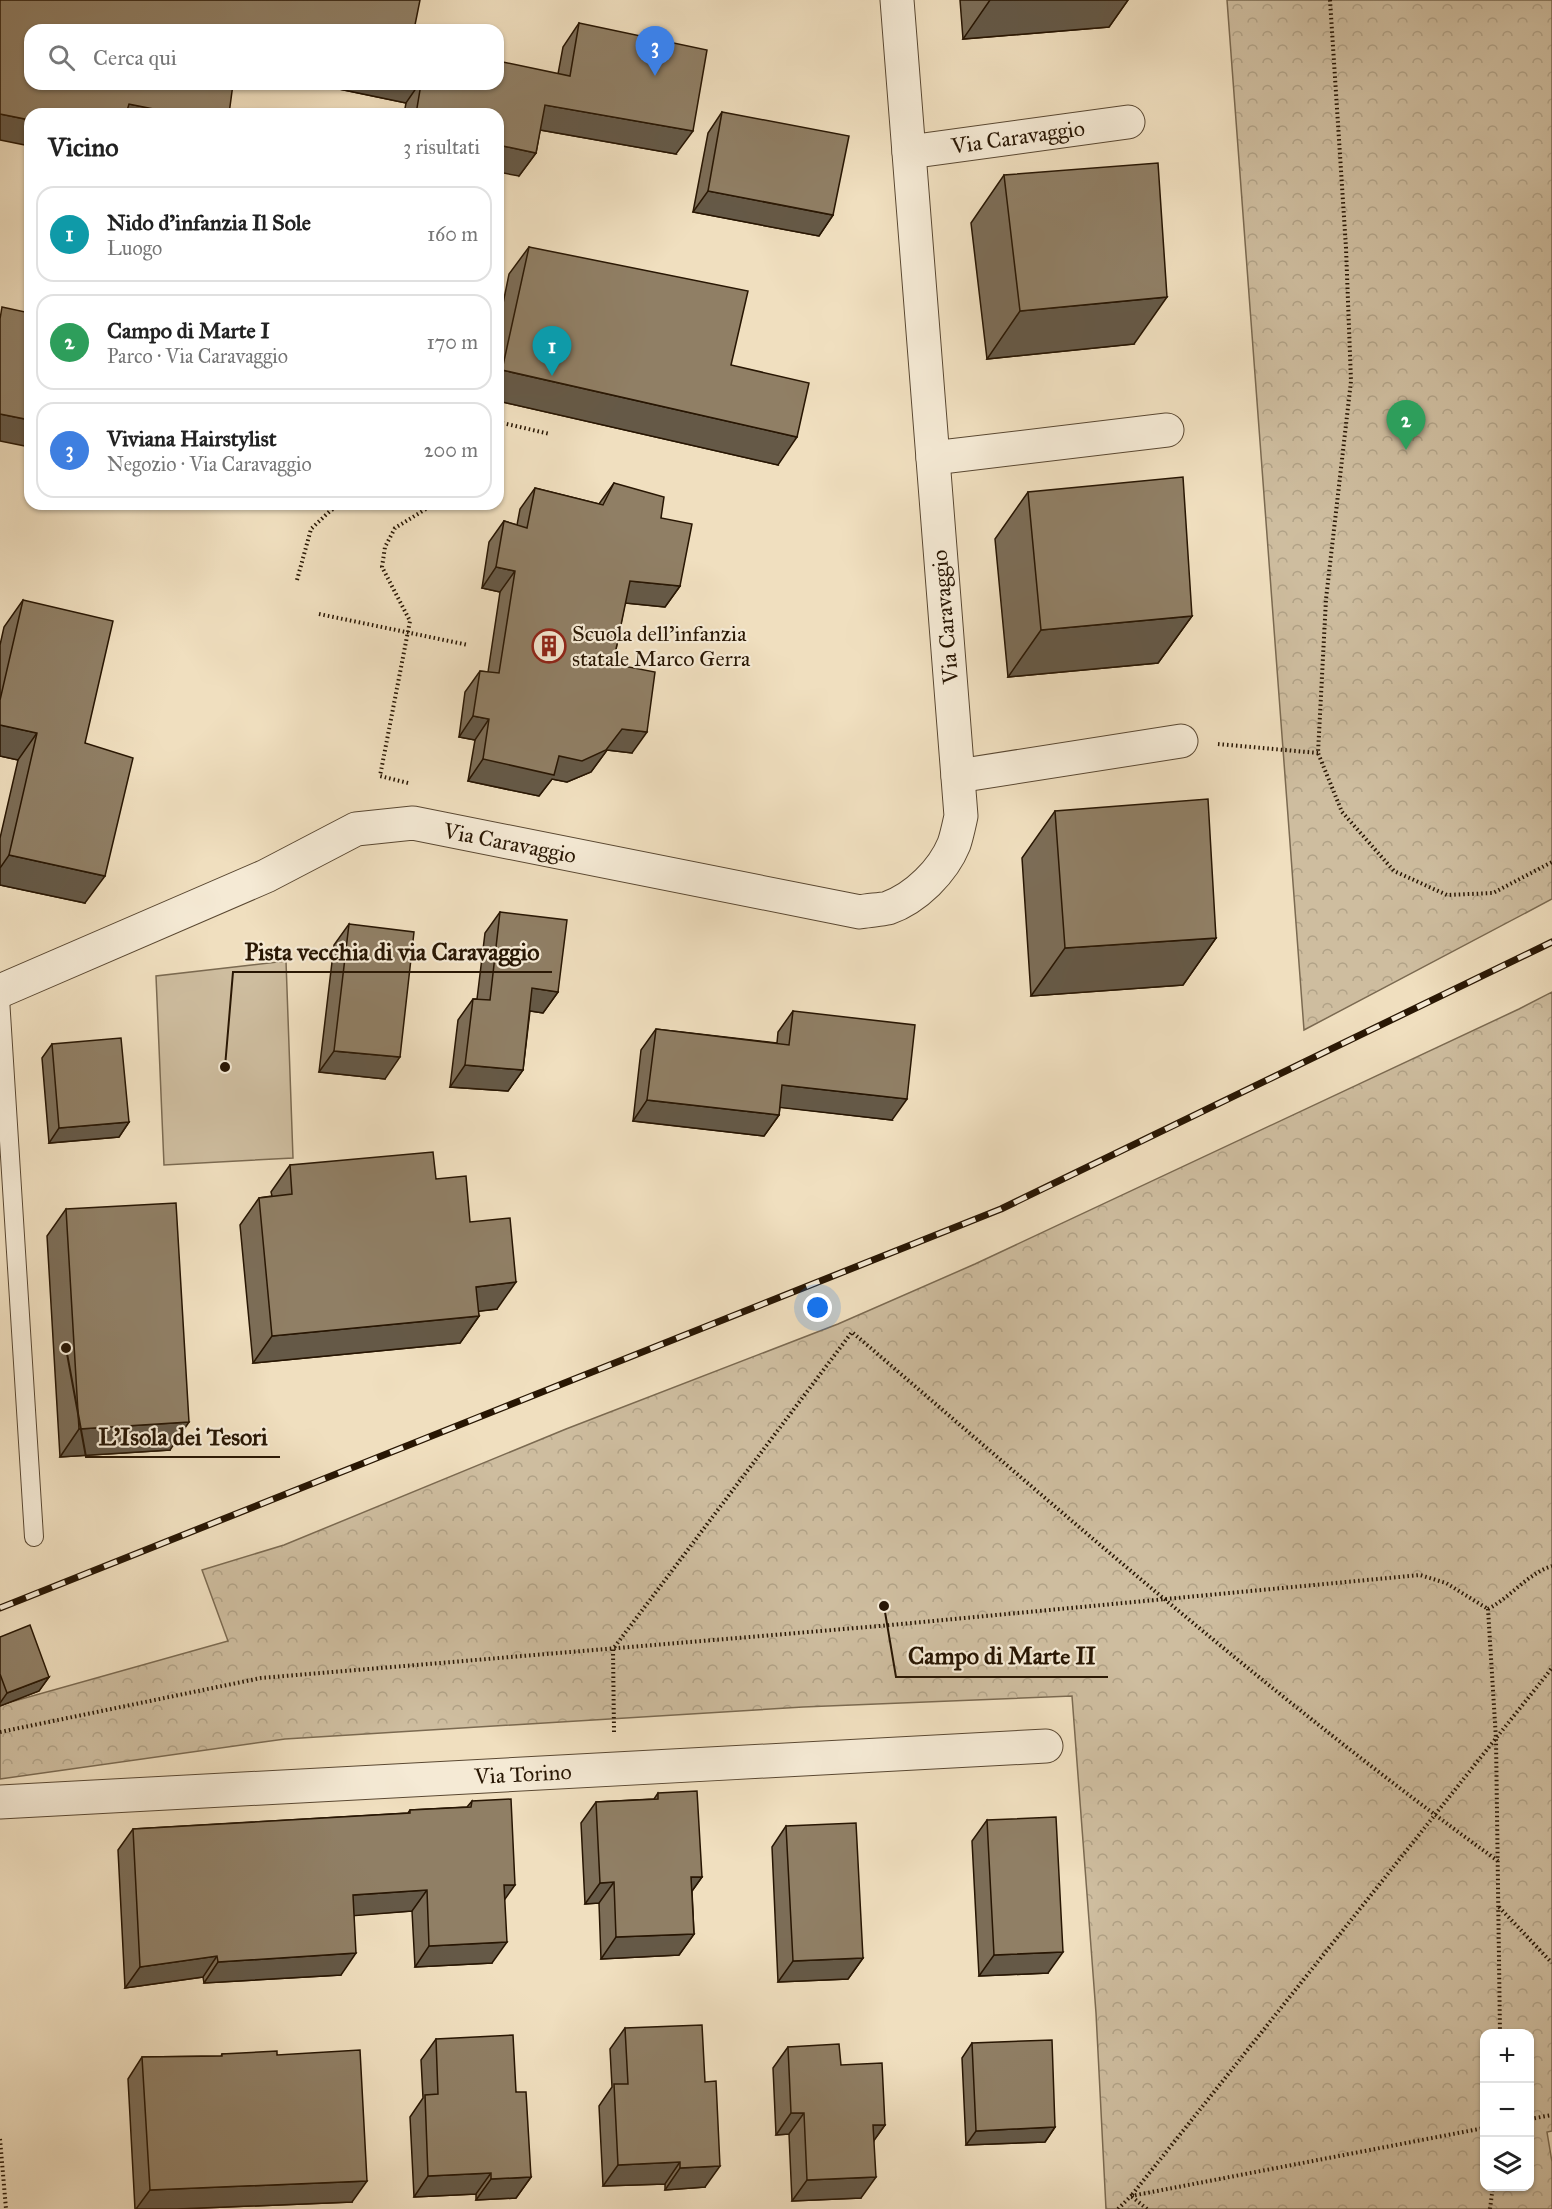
<!DOCTYPE html>
<html lang="it">
<head>
<meta charset="utf-8">
<style>
  :root { --surface:#fff; --page:#f2f2f2; --text:#222; --muted:#767676; --line:#e0e0e0; --accent:#7c3aed }
  body { margin:0; font-family:"IM FELL Great Primer",serif; background:var(--page); color:var(--text) }
  .controls { position:absolute; right:18px; bottom:18px; display:grid; overflow:hidden; border-radius:12px; box-shadow:0 2px 4px #0004 }
  .controls button { width:54px; height:54px; display:grid; place-items:center; padding:0; border:0; border-bottom:2px solid var(--line); background:var(--surface); color:var(--text); font:30px sans-serif }
  .you { position:absolute; left:818px; top:1308px; width:21px; height:21px; margin:-15px; border:4px solid #fff; border-radius:50%; background:#1a73e8; box-shadow:0 0 0 9px #1a73e833 }
  .badge { display:grid; place-items:center; width:39px; height:39px; border-radius:50%; background:var(--accent); color:#fff; font-size:20px; font-weight:700 }
  .pin { position:absolute; translate:-50% -50px; filter:drop-shadow(0 2px 3px #0008) }
  .pin::after { content:''; position:absolute; top:32px; width:21px; height:18px; background:inherit; clip-path:polygon(0 0,100% 0,50% 100%) }
  .list { margin:0; padding:0; list-style:none }
  h2 { display:flex; justify-content:space-between; align-items:center; height:78px; margin:0; padding:0 24px; font-size:26px }
  h2 small { font-size:20px; font-weight:400; color:var(--muted) }
  .list li { display:grid; grid-template-columns:39px 1fr auto; gap:18px; align-items:center; box-sizing:border-box; height:96px; margin:0 12px 12px; padding:0 12px; border:2px solid var(--line); border-radius:18px }
  .list b { display:block; font-size:22px; white-space:nowrap }
  .list p { margin:0; font-size:20px; white-space:nowrap; color:var(--muted) }
  .list em { font-size:20px; font-style:normal; color:var(--muted) }
  .icon { flex:none; width:33px; height:33px; fill:none; stroke:currentColor; stroke-width:2; stroke-linecap:round; stroke-linejoin:round }
  .map { position:relative; flex:none; width:1552px; height:2209px; overflow:hidden }
  .search { position:absolute; background:var(--surface); box-shadow:0 2px 4px #0004; left:24px; top:24px; width:480px; height:66px; display:flex; align-items:center; gap:15px; box-sizing:border-box; padding:0 21px; border-radius:18px; color:var(--muted); font-size:22px }
  .panel { position:absolute; background:var(--surface); box-shadow:0 2px 4px #0004; left:24px; top:108px; width:480px; height:402px; border-radius:18px }
  .map>svg:first-child { display:block }
  .park { fill:url(#park-crowns); stroke:#7b6a51; stroke-width:1.5; fill-rule:evenodd }
  .garden { fill:#cebd9f; stroke:#7b6a51; stroke-width:1.5 }
  .lines { fill:none; stroke-linecap:round; stroke-linejoin:round }
  .lane-casing { stroke:#5a4832; stroke-width:20 }
  .street-casing { stroke:#5a4832; stroke-width:35 }
  .path { stroke:#281603; stroke-width:4; stroke-dasharray:1.5 3; stroke-linecap:butt }
  .lane { stroke:#f5ead5; stroke-width:18 }
  .street { stroke:#f5ead5; stroke-width:33 }
  .rail-casing { stroke:#281603; stroke-width:7 }
  .rail { stroke:#f5ead5; stroke-width:4.5; stroke-dasharray:14; stroke-linecap:butt }
  .wall { fill:#7c6d57; stroke:#281603; stroke-width:1.5 }
  .shaded-wall { fill:#655947; stroke:#281603; stroke-width:1.5 }
  .building { fill:#907f65; stroke:#281603; stroke-width:1.5 }
  .labels { text-anchor:middle; dominant-baseline:central; stroke-width:4.5; stroke-linejoin:round; paint-order:stroke }
  .street-label { font-size:22px; fill:#281603; stroke:#f5ead5 }
  .poi-label { font-size:22px; fill:#281603; stroke:#f5ead5; text-anchor:start }
  .leader { fill:none; stroke:#281603; stroke-width:2 }
  .callout-dot { fill:#281603; stroke:#f5ead5; stroke-width:2 }
  .callout-label { font-size:24px; text-anchor:middle; font-weight:bold; fill:#281603; stroke:#f5ead5; stroke-width:4.5; stroke-linejoin:round; paint-order:stroke }
</style>
</head>
<body>
<div class="map">
<svg width="1552" height="2209" viewBox="0 0 1552 2209">
  <defs>
    <pattern id="park-crowns" width="20" height="18" patternUnits="userSpaceOnUse" patternTransform="scale(1.5)"><rect width="20" height="18" fill="#cebd9f"/><path d="M2 6a3 3 0 1 1 6 0M12 15a3 3 0 1 1 6 0" fill="none" stroke="#b1a287"/></pattern>
  </defs>
  <rect width="100%" height="100%" fill="#f0dfbf"/>
  <filter id="stains"><feTurbulence type="fractalNoise" baseFrequency=".00333" numOctaves="4"/><feColorMatrix values="0 0 0 0 .2 0 0 0 0 .09 0 0 0 0 .02 0 0 0 .5 -.17"/></filter>
  <radialGradient id="worn" r=".72"><stop offset=".6" stop-color="#630" stop-opacity="0"/><stop offset="1" stop-color="#630" stop-opacity=".3"/></radialGradient>
  <g class="park">
    <path d="M 1227,0 L 1552,0 L 1552,899 L 1304,1030 Z"/>
    <path d="M 1552,992 L 1552,2131 L 1547,2132 L 1552,2162 L 1552,2209 L 1106,2209 L 1096,2013 L 1072,1696 L 803,1707 L 285,1739 L 0,1779 L 0,1705 L 228,1641 L 202,1570 L 284,1545 L 566,1429 L 838,1324 L 975,1264 L 1519,1009 ZM 1484,2034 L 1530,2034 L 1530,2186 L 1484,2186 Z"/>
  </g>
  <path class="garden" d="M 286,961 L 293,1158 L 164,1165 L 156,976 Z"/>
  <g class="lines">
    <g class="lane-casing">
      <path id="lane" d="M 0,998 L 34,1537"/>
    </g>
    <g class="street-casing">
      <g id="street">
        <path d="M 909,152 L 1128,122"/>
        <path d="M 933,458 L 1167,430"/>
        <path d="M 958,776 L 1181,741"/>
        <path d="M 0,991 L 266,876 L 356,829 L 413,823 L 860,912 C 869,910 879,910 888,908 C 916,898 943,871 954,844 C 957,835 959,825 961,816 L 897,0"/>
        <path d="M 0,1802 L 1046,1746"/>
      </g>
    </g>
    <g class="path">
      <path d="M 1330,0 L 1346,248 L 1351,381 L 1326,599 L 1318,753 L 1342,812 L 1394,871 L 1447,895 L 1493,893 L 1552,862"/>
      <path d="M 498,422 L 550,434"/>
      <path d="M 297,580 L 311,529 L 330,511 L 341,504"/>
      <path d="M 319,614 L 468,645"/>
      <path d="M 1218,744 L 1318,753"/>
      <path d="M 408,783 L 380,776 L 410,621 L 382,567 L 385,547 L 395,528 L 434,504"/>
      <path d="M 1488,1609 L 1496,1739 L 1500,2034"/>
      <path d="M 1488,1609 C 1511,1597 1527,1574 1552,1566"/>
      <path d="M 0,1732 L 261,1678 L 880,1626 L 1420,1575 L 1446,1583 L 1488,1609"/>
      <path d="M 614,1732 L 613,1649 L 852,1332 C 1063,1513 1272,1698 1498,1861"/>
      <path d="M 1499,1907 L 1552,1963"/>
      <path d="M 1530,2119 L 1552,2115"/>
      <path d="M 0,2139 L 6,2209"/>
      <path d="M 1118,2209 L 1131,2196 L 1484,2128"/>
      <path d="M 1147,2209 L 1131,2196 L 1552,1668"/>
      <path d="M 1490,2209 L 1493,2186"/>
    </g>
    <use href="#lane" class="lane"/>
    <use href="#street" class="street"/>
    <g class="rail-casing">
      <path id="rail" d="M 0,1608 L 1001,1209 L 1552,942"/>
    </g>
    <use href="#rail" class="rail"/>
  </g>
  <g class="wall">
    <path d="M 960,0 L 1128,0 L 1109,27 L 963,39 Z"/>
    <path d="M 579,23 L 676,154 L 540,130 L 536,153 L 519,176 L 498,114 L 404,114 L 406,103 L 315,84 L 498,84 L 558,74 L 563,47 Z"/>
    <path d="M 722,112 L 833,215 L 819,236 L 693,212 L 708,133 Z"/>
    <path d="M 1004,175 L 1134,344 L 987,359 L 971,223 Z"/>
    <path d="M 529,247 L 731,365 L 778,465 L 498,401 L 498,328 L 509,274 Z"/>
    <path d="M 614,483 L 661,518 L 680,586 L 665,607 L 625,603 L 613,664 L 632,753 L 607,750 L 591,772 L 567,782 L 552,779 L 539,796 L 468,781 L 475,740 L 459,737 L 465,692 L 480,671 L 488,672 L 500,592 L 482,588 L 489,542 L 504,521 L 517,525 L 520,509 L 535,488 L 599,504 Z"/>
    <path d="M 1028,492 L 1192,616 L 1158,663 L 1008,677 L 995,539 Z"/>
    <path d="M 23,600 L 85,743 L 85,903 L 0,885 L 0,838 L 18,760 L 0,756 L 0,645 L 4,627 Z"/>
    <path d="M 1055,811 L 1216,938 L 1183,985 L 1031,996 L 1022,858 Z"/>
    <path d="M 500,912 L 558,992 L 543,1013 L 530,1011 L 523,1070 L 508,1091 L 450,1087 L 458,1020 L 473,999 L 477,999 L 485,933 Z"/>
    <path d="M 349,924 L 385,1079 L 319,1072 L 334,945 Z"/>
    <path d="M 793,1011 L 892,1120 L 780,1107 L 779,1115 L 764,1136 L 633,1121 L 641,1050 L 656,1029 L 777,1043 L 778,1032 Z"/>
    <path d="M 52,1044 L 129,1122 L 119,1137 L 49,1143 L 42,1058 Z"/>
    <path d="M 290,1165 L 436,1179 L 470,1222 L 497,1309 L 478,1311 L 479,1316 L 460,1343 L 253,1363 L 240,1225 L 259,1198 L 272,1196 L 271,1192 Z"/>
    <path d="M 66,1209 L 170,1450 L 60,1457 L 47,1236 Z"/>
    <path d="M 0,1637 L 49,1677 L 39,1691 L 0,1706 Z"/>
    <path d="M 658,1793 L 702,1877 L 692,1891 L 694,1934 L 679,1955 L 601,1959 L 599,1903 L 585,1904 L 581,1823 L 596,1802 L 654,1799 Z"/>
    <path d="M 472,1801 L 492,1963 L 415,1967 L 412,1911 L 354,1915 L 341,1975 L 204,1983 L 203,1977 L 125,1988 L 118,1850 L 133,1829 L 408,1813 L 410,1810 L 467,1807 Z"/>
    <path d="M 987,1820 L 1048,1973 L 979,1976 L 972,1841 Z"/>
    <path d="M 786,1826 L 863,1958 L 848,1979 L 778,1982 L 772,1847 Z"/>
    <path d="M 625,2028 L 705,2187 L 665,2190 L 665,2184 L 603,2186 L 599,2106 L 612,2087 L 610,2049 Z"/>
    <path d="M 436,2039 L 516,2092 L 531,2177 L 516,2198 L 476,2200 L 476,2194 L 414,2197 L 410,2117 L 423,2098 L 421,2060 Z"/>
    <path d="M 972,2043 L 1055,2127 L 1045,2142 L 966,2145 L 962,2058 Z"/>
    <path d="M 788,2047 L 841,2065 L 885,2125 L 874,2140 L 861,2198 L 792,2201 L 789,2134 L 776,2135 L 773,2068 Z"/>
    <path d="M 222,2054 L 277,2055 L 352,2202 L 177,2209 L 135,2209 L 128,2079 L 142,2057 L 221,2056 Z"/>
  </g>
  <g class="shaded-wall">
    <path d="M 990,0 L 1128,0 L 1109,27 L 963,39 Z"/>
    <path d="M 315,84 L 419,84 L 406,103 Z"/>
    <path d="M 129,104 L 179,114 L 122,114 Z"/>
    <path d="M 545,105 L 693,131 L 676,154 L 529,128 Z"/>
    <path d="M 0,114 L 30,120 L 30,146 L 0,140 Z"/>
    <path d="M 498,145 L 536,153 L 519,176 L 498,172 Z"/>
    <path d="M 708,191 L 833,215 L 819,236 L 693,212 Z"/>
    <path d="M 1167,297 L 1134,344 L 987,359 L 1020,311 Z"/>
    <path d="M 502,370 L 797,437 L 778,465 L 498,401 L 498,376 Z"/>
    <path d="M 0,414 L 30,420 L 30,447 L 0,441 Z"/>
    <path d="M 496,567 L 515,571 L 500,592 L 482,588 Z"/>
    <path d="M 630,581 L 680,586 L 665,607 L 615,602 Z"/>
    <path d="M 1192,616 L 1158,663 L 1008,677 L 1041,630 Z"/>
    <path d="M 473,716 L 489,719 L 475,740 L 459,737 Z"/>
    <path d="M 0,725 L 37,733 L 18,760 L 0,756 Z"/>
    <path d="M 622,729 L 647,732 L 632,753 L 607,750 L 591,772 L 567,782 L 552,779 L 539,796 L 468,781 L 483,759 L 559,756 Z"/>
    <path d="M 9,855 L 105,876 L 85,903 L 0,885 L 0,868 Z"/>
    <path d="M 1216,938 L 1183,985 L 1031,996 L 1065,948 Z"/>
    <path d="M 532,988 L 558,992 L 543,1013 L 518,1009 Z"/>
    <path d="M 334,1051 L 400,1057 L 385,1079 L 319,1072 Z"/>
    <path d="M 465,1065 L 523,1070 L 508,1091 L 450,1087 Z"/>
    <path d="M 782,1085 L 907,1099 L 892,1120 L 767,1106 Z"/>
    <path d="M 647,1100 L 779,1115 L 764,1136 L 633,1121 Z"/>
    <path d="M 129,1122 L 119,1137 L 49,1143 L 59,1128 Z"/>
    <path d="M 516,1282 L 497,1309 L 457,1314 L 476,1287 Z"/>
    <path d="M 479,1316 L 460,1343 L 253,1363 L 272,1336 Z"/>
    <path d="M 189,1422 L 170,1450 L 60,1457 L 79,1429 Z"/>
    <path d="M 49,1677 L 39,1691 L 0,1706 L 0,1703 L 7,1693 Z"/>
    <path d="M 691,1877 L 702,1877 L 687,1898 Z"/>
    <path d="M 614,1882 L 599,1903 L 585,1904 L 600,1883 Z"/>
    <path d="M 504,1885 L 515,1885 L 500,1906 Z"/>
    <path d="M 427,1890 L 412,1911 L 338,1917 L 353,1895 Z"/>
    <path d="M 694,1934 L 679,1955 L 601,1959 L 616,1937 Z"/>
    <path d="M 507,1942 L 492,1963 L 415,1967 L 429,1946 Z"/>
    <path d="M 1063,1952 L 1048,1973 L 979,1976 L 994,1955 Z"/>
    <path d="M 356,1953 L 341,1975 L 204,1983 L 218,1962 Z"/>
    <path d="M 217,1956 L 203,1977 L 125,1988 L 140,1967 Z"/>
    <path d="M 863,1958 L 848,1979 L 778,1982 L 793,1961 Z"/>
    <path d="M 791,2113 L 804,2113 L 789,2134 L 776,2135 Z"/>
    <path d="M 873,2125 L 885,2125 L 870,2146 Z"/>
    <path d="M 1055,2127 L 1045,2142 L 966,2145 L 976,2131 Z"/>
    <path d="M 680,2162 L 665,2184 L 603,2186 L 618,2165 Z"/>
    <path d="M 720,2166 L 705,2187 L 665,2190 L 680,2168 Z"/>
    <path d="M 491,2173 L 476,2194 L 414,2197 L 428,2176 Z"/>
    <path d="M 531,2177 L 516,2198 L 476,2200 L 491,2179 Z"/>
    <path d="M 876,2177 L 861,2198 L 792,2201 L 807,2180 Z"/>
    <path d="M 367,2181 L 352,2202 L 177,2209 L 136,2209 L 150,2190 Z"/>
  </g>
  <g class="building">
    <path d="M 0,0 L 420,0 L 414,30 L 30,30 L 30,84 L 233,84 L 229,114 L 179,114 L 129,104 L 126,114 L 30,114 L 30,120 L 0,114 Z"/>
    <path d="M 579,23 L 707,50 L 693,131 L 545,105 L 536,153 L 498,145 L 498,114 L 416,114 L 421,84 L 498,84 L 498,61 L 570,76 Z"/>
    <path d="M 722,112 L 849,136 L 833,215 L 708,191 Z"/>
    <path d="M 1158,163 L 1167,297 L 1020,311 L 1004,175 Z"/>
    <path d="M 529,247 L 748,291 L 731,365 L 809,383 L 797,437 L 502,370 Z"/>
    <path d="M 2,307 L 30,313 L 30,420 L 0,414 L 0,319 Z"/>
    <path d="M 1183,477 L 1192,616 L 1041,630 L 1028,492 Z"/>
    <path d="M 614,483 L 664,497 L 661,518 L 692,524 L 680,586 L 630,581 L 613,664 L 655,672 L 647,732 L 622,729 L 606,750 L 582,761 L 559,756 L 554,775 L 483,759 L 489,719 L 473,716 L 480,671 L 499,673 L 515,571 L 496,567 L 504,521 L 527,528 L 535,488 L 603,505 Z"/>
    <path d="M 23,600 L 113,621 L 85,743 L 133,758 L 105,876 L 9,855 L 37,733 L 0,725 L 0,700 Z"/>
    <path d="M 1208,799 L 1216,938 L 1065,948 L 1055,811 Z"/>
    <path d="M 500,912 L 567,920 L 558,992 L 532,988 L 523,1070 L 465,1065 L 473,999 L 490,1000 Z"/>
    <path d="M 349,924 L 414,932 L 400,1057 L 334,1051 Z"/>
    <path d="M 793,1011 L 915,1025 L 907,1099 L 782,1085 L 779,1115 L 647,1100 L 656,1029 L 789,1045 Z"/>
    <path d="M 121,1038 L 129,1122 L 59,1128 L 52,1044 Z"/>
    <path d="M 433,1152 L 436,1179 L 466,1176 L 470,1222 L 510,1218 L 516,1282 L 476,1287 L 479,1316 L 272,1336 L 259,1198 L 292,1194 L 290,1165 Z"/>
    <path d="M 176,1203 L 189,1422 L 79,1429 L 66,1209 Z"/>
    <path d="M 30,1625 L 49,1677 L 7,1693 L 0,1674 L 0,1637 Z"/>
    <path d="M 697,1791 L 702,1877 L 691,1877 L 694,1934 L 616,1937 L 614,1882 L 600,1883 L 596,1802 L 658,1799 L 658,1793 Z"/>
    <path d="M 511,1799 L 515,1885 L 504,1885 L 507,1942 L 429,1946 L 427,1890 L 353,1895 L 356,1953 L 218,1962 L 217,1956 L 140,1967 L 133,1829 L 410,1813 L 410,1810 L 471,1807 L 472,1801 Z"/>
    <path d="M 1056,1817 L 1063,1952 L 994,1955 L 987,1820 Z"/>
    <path d="M 856,1823 L 863,1958 L 793,1961 L 786,1826 Z"/>
    <path d="M 702,2025 L 705,2082 L 716,2081 L 720,2166 L 680,2168 L 680,2162 L 618,2165 L 614,2084 L 628,2084 L 625,2028 Z"/>
    <path d="M 513,2035 L 516,2092 L 526,2092 L 531,2177 L 491,2179 L 491,2173 L 428,2176 L 425,2095 L 438,2094 L 436,2039 Z"/>
    <path d="M 1052,2040 L 1055,2127 L 976,2131 L 972,2043 Z"/>
    <path d="M 839,2044 L 841,2065 L 882,2063 L 885,2125 L 873,2125 L 876,2177 L 807,2180 L 804,2113 L 791,2113 L 788,2047 Z"/>
    <path d="M 360,2050 L 367,2181 L 150,2190 L 142,2057 L 222,2056 L 222,2054 L 277,2051 L 277,2055 Z"/>
  </g>
  <defs>
    <g id="building-ring" transform="scale(1.725)"><circle r="9.5" fill="#f5ead5" stroke="#8f2418" stroke-width="1.5"/><path d="M-4-6H4V6H1V3H-1V6H-4ZM-2.5-4.3h1.7v1.8h-1.7ZM.8-4.3h1.7v1.8H.8ZM-2.5-1h1.7V.8h-1.7ZM.8-1h1.7V.8H.8Z" fill="#8f2418"/></g>
  </defs>
  <g fill-rule="evenodd">
    <use href="#building-ring" x="549" y="646"/>
  </g>
  <g class="labels">
    <g class="street-label">
      <text transform="translate(1018 137) rotate(-8)">Via Caravaggio</text>
      <text transform="translate(945 617) rotate(-95)">Via Caravaggio</text>
      <text transform="translate(510 843) rotate(11)">Via Caravaggio</text>
      <text transform="translate(523 1774) rotate(-3)">Via Torino</text>
    </g>
    <g class="poi-label">
      <text x="572" y="633">Scuola dell'infanzia<tspan x="572" dy="25">statale Marco Gerra</tspan></text>
    </g>
  </g>
  <path class="leader" d="M225 1067L233 972H552M66 1348L86 1457H280M884 1606L896 1677H1108"/>
  <g class="callout-dot">
    <circle cx="225" cy="1067" r="6"/>
    <circle cx="66" cy="1348" r="6"/>
    <circle cx="884" cy="1606" r="6"/>
  </g>
  <g class="callout-label">
    <text x="392" y="960">Pista vecchia di via Caravaggio</text>
    <text x="183" y="1445">L'Isola dei Tesori</text>
    <text x="1002" y="1664">Campo di Marte II</text>
  </g>
  <rect width="100%" height="100%" filter="url(#stains)"/>
  <rect width="100%" height="100%" fill="url(#worn)"/>
</svg>
<div class="controls">
<button>+</button>
<button>−</button>
<button><svg class="icon" aria-label="layers" viewBox="0 0 24 24"><path d="M12 4l9 5-9 5-9-5zM3 14l9 5 9-5"/></svg></button>
</div>
<div class="you"></div>
<div class="pin badge" style="left:552px;top:376px;background:#0f9aa8">1</div>
<div class="pin badge" style="left:1406px;top:450px;background:#2e9e5b">2</div>
<div class="pin badge" style="left:655px;top:76px;background:#3f7fe0">3</div>
<div class="search"><svg class="icon" aria-label="search" viewBox="0 0 24 24"><circle cx="10" cy="10" r="6"/><path d="M15 15l6 6"/></svg>Cerca qui</div>
<section class="panel">
<h2>Vicino<small>3 risultati</small></h2>
<ul class="list">
<li><span class="badge" style="background:#0f9aa8">1</span><div><b>Nido d'infanzia Il Sole</b><p>Luogo</p></div><em>160 m</em></li>
<li><span class="badge" style="background:#2e9e5b">2</span><div><b>Campo di Marte I</b><p>Parco · Via Caravaggio</p></div><em>170 m</em></li>
<li><span class="badge" style="background:#3f7fe0">3</span><div><b>Viviana Hairstylist</b><p>Negozio · Via Caravaggio</p></div><em>200 m</em></li>
</ul>
</section>
</div>
</body>
</html>
